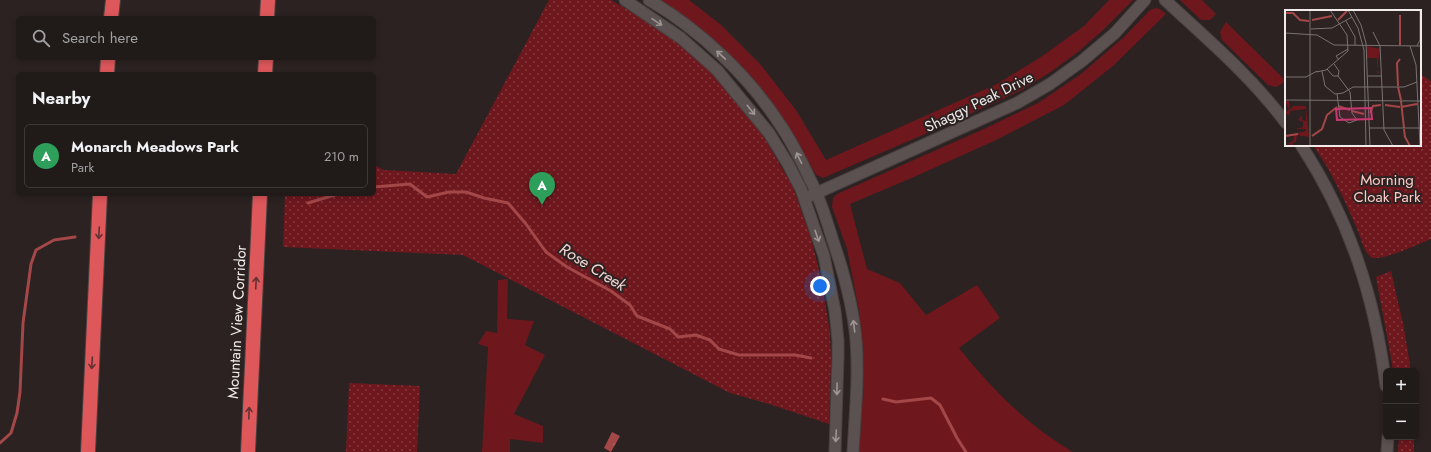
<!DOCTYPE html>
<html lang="en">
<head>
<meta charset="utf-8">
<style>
  :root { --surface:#201a19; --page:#282322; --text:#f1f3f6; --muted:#a2a1a2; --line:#3d3838; --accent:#d93025 }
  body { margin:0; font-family:Jost,sans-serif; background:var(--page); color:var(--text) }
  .controls { position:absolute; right:12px; bottom:12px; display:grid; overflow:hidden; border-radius:6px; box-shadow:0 2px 6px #0003 }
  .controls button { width:36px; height:36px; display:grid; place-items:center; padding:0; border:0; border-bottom:1px solid var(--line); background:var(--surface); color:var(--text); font:20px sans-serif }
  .you { position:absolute; left:820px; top:286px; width:14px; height:14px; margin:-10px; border:3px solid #fff; border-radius:50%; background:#1a73e8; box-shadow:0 0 0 6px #1a73e833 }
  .badge { display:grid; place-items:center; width:26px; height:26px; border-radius:50%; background:var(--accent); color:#fff; font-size:13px; font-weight:700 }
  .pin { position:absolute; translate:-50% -33px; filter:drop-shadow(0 1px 2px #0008) }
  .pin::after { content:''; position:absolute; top:21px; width:14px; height:12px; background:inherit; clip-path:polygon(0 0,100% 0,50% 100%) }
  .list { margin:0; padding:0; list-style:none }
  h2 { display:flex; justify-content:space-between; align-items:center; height:52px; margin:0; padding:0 16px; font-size:17px }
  h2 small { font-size:13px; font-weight:400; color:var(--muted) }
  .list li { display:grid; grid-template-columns:26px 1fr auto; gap:12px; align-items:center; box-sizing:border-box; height:64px; margin:0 8px 8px; padding:0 8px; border:1px solid var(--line); border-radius:6px }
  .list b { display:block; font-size:15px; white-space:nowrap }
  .list p { margin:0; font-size:13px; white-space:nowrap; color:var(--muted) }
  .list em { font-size:13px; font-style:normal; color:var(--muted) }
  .icon { flex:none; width:22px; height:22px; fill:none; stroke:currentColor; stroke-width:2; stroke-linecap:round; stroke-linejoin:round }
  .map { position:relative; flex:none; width:1431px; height:452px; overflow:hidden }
  .search { position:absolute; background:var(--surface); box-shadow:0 2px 6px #0003; left:16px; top:16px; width:360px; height:44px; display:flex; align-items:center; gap:10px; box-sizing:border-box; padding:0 14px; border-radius:6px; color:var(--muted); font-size:15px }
  .panel { position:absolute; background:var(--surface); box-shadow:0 2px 6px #0003; left:16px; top:72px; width:360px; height:124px; border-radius:6px }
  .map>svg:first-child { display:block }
  .green { fill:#6e181e }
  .park { fill:url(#park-dots) }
  .water { fill:url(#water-ripples) }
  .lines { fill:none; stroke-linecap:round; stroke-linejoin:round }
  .stream { stroke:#a44748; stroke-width:3 }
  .secondary-casing { stroke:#484141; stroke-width:13 }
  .highway-casing { stroke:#484141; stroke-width:16 }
  .secondary { stroke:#5b5150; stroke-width:11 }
  .highway { stroke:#de575a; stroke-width:14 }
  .oneway { stroke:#9e9696 }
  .oneway2 { stroke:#613232 }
  .labels { text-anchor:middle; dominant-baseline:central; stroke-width:4; stroke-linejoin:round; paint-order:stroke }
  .street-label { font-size:15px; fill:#f1ebeb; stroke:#2b2221 }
  .park-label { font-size:15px; fill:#ffc9c6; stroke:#2b2221 }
  .water-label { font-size:16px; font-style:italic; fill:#f1d5d3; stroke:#2b2221 }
  .inset-river { fill:none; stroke:#a44748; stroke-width:2 }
  .inset-road { fill:none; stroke:#7a7272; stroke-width:1 }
  .view { fill:#c93871; fill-opacity:0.15; stroke:#c93871; stroke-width:2 }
  .inset-edge { fill:none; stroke:#f1ebeb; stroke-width:2 }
</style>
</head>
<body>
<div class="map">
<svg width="1431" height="452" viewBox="0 0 1431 452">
  <defs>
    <pattern id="park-dots" width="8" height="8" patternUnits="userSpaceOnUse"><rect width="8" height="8" fill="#6e181e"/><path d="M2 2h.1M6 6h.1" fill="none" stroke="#833a3f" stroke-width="1.8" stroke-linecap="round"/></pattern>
    <pattern id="water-ripples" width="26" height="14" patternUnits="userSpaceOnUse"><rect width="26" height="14" fill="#a44748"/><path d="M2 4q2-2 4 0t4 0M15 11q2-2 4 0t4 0" fill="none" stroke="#b56b6b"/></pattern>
  </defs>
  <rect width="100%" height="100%" fill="#2b2221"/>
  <g class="green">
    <path d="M 660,0 L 689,0 L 720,24 L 761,65 L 796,110 L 826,160 L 997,84 L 1041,57 L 1084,26 L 1109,0 L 1133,0 L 1102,31 L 1078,52 L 1052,71 L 1022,90 L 948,124 L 823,178 L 816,175 C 806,158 797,140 786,124 C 751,76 711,32 660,0 Z"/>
    <path d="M 1180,0 L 1202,0 L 1216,14 L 1210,20 L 1201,20 Z"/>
    <path d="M 1156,8 L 1160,9 L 1166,14 L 1113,66 L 1064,105 L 994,141 L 914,177 L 850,204 L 867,269 L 900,283 L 926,315 L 977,285 L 1000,318 L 959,348 C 991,388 1028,426 1073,452 L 859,452 L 863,367 L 859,311 L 847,249 L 832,207 L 833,198 L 837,194 L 986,128 L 1038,103 L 1081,74 L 1124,37 L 1150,10 Z"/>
    <path d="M 1226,22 L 1285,80 L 1282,84 L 1276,87 L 1268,85 L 1222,40 L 1220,32 Z"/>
    <path d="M 508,279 L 507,319 L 534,321 L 525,345 L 545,355 L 514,414 L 543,426 L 543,443 L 510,439 L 510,452 L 482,452 L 488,347 L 478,344 L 486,331 L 497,333 L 498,280 Z"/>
  </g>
  <g class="park">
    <path d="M 549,0 L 611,0 L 642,18 L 682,46 L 713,74 L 732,95 L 761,132 L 793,187 L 811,238 L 821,278 L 830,332 L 831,362 L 829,424 L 769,404 L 730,393 L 463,255 L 283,247 L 285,194 L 374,194 L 374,165 L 384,170 L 456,174 Z"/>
    <path d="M 1420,74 L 1431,81 L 1431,239 C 1420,244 1383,260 1373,258 C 1364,255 1361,237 1357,229 C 1345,200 1331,171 1313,145 L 1420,145 Z"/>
    <path d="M 1391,271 L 1404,328 L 1411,371 L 1393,371 L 1390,352 L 1376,277 Z"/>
    <path d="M 349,383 L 420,386 L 417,452 L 346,452 Z"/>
    <path d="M 1399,437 L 1414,437 L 1414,452 L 1398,452 Z"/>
  </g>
  <path class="water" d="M 612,432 L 620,436 L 611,452 L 604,448 Z"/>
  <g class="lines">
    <g class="stream">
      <path d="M 374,187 L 410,184 L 427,197 L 449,192 L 466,192 L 484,198 L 508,203 L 526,224 L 546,252 L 567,267 L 611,291 L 630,305 L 637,316 L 670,329 L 678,337 L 696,335 L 710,340 L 719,349 L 739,355 L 795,355 L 811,358"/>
      <path d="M 308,203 L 338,194"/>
      <path d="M 883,399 L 896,402 L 931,398 L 940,405 L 957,438 L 966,452"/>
      <path d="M 0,443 L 11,433 L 17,413 L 20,392 L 23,323 L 31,264 L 36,250 L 54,240 L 75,237"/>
    </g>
    <g class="secondary-casing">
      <g id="secondary">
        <path d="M 625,0 L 681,38 L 717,70 L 769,133 L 788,164 L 801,189 L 824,256 L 835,311 L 838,340 L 838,357 L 835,452"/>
        <path d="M 649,0 C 700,30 749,76 781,126 C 795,147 806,170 816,192 C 823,208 828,225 833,241 C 844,273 853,306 856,340 C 859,377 855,415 853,452"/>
        <path d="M 1165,0 C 1207,39 1252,77 1286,123"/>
        <path d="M 1301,145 C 1350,220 1375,298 1386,386"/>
        <path d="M 810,196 L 1017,103 L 1050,84 L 1082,61 L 1115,33 L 1145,0"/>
        <path d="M 1387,452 L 1388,437"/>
      </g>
    </g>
    <g class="highway-casing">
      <g id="highway">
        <path d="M 111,18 L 113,0"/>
        <path d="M 267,18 L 268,0"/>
        <path d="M 107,74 L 108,58"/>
        <path d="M 265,74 L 266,58"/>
        <path d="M 88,452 L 100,194"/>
        <path d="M 248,452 L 260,194"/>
      </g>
    </g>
    <use href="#secondary" class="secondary"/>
    <use href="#highway" class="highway"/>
  </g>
  <defs><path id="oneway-shaft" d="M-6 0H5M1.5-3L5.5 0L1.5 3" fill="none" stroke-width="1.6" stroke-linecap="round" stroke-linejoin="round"/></defs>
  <g class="oneway">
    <use href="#oneway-shaft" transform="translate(657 22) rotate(34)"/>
    <use href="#oneway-shaft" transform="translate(721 55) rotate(-137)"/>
    <use href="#oneway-shaft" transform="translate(751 110) rotate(51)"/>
    <use href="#oneway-shaft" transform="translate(799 158) rotate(-116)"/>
    <use href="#oneway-shaft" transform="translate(817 236) rotate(71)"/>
    <use href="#oneway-shaft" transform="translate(854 326) rotate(-97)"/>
    <use href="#oneway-shaft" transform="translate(837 389) rotate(91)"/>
    <use href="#oneway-shaft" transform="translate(836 436) rotate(93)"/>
  </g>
  <g class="oneway2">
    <use href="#oneway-shaft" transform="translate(99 233) rotate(93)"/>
    <use href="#oneway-shaft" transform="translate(256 283) rotate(-87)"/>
    <use href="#oneway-shaft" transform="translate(92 363) rotate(93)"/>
    <use href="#oneway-shaft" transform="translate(249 413) rotate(-88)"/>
  </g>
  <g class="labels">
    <g class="street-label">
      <text transform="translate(979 102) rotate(-26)">Shaggy Peak Drive</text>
      <text transform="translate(237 322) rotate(-87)">Mountain View Corridor</text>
    </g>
    <g class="park-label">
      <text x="1387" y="180">Morning<tspan x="1387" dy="17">Cloak Park</tspan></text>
    </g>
    <g class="water-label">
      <text transform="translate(593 267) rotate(32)">Rose Creek</text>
    </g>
  </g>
  <g transform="translate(1285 10)">
    <rect width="136" height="136" fill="#2b2221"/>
    <path d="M 82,36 L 95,39 L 92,60 L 95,63 L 92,63 L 92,48 L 82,48 ZM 0,91 L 14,91 L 4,91 L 5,100 L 8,96 L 21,96 L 24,127 L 12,125 L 11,132 L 7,133 L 9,136 L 3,134 L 9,130 L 9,124 L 21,121 L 21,119 L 11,119 L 18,117 L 18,112 L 13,110 L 17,105 L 17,110 L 21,111 L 21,99 L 5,101 L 4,110 L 4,105 L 0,103 L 4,99 Z" fill="#6e181e"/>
    <path class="inset-river" d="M 0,3 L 8,3 L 15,10 L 24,11M 27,10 L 47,6M 53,10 L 62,1M 115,35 L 115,5M 113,76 L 112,53 L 115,49M 113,77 L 116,90M 116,91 L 119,118M 100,95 L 115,97M 53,96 L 65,100M 116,97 L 132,94M 67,101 L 79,104M 85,103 L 88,96 L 96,95M 119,119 L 120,127 L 125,136M 0,126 L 13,124M 27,126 L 37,119 L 42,105 L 52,97"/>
    <path class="inset-road" d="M 63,0 L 73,18 L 79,40 L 81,136M 68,0 L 76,15 L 81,33 L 85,136M 61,11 L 70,27 L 70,35M 26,19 L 47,18 L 67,7M 88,22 L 95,36M 0,23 L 32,25 L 49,35 L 136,36M 95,36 L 99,120 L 108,136M 125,36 L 131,55 L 135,136M 132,36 L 135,30 L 135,0M 54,50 L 51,46 L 63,39M 49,54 L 54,61 L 53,66 L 65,82 L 67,103 L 72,110M 42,59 L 48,66 L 53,66M 37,61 L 40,76 L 50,84 L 58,83 L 68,77 L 119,77 L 132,72M 31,62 L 41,60 L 63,41 L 62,25 L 45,0M 83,66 L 96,66M 0,67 L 21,67 L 32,61M 52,84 L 55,107 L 64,113 L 72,110M 0,90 L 136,91M 84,118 L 135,118M 25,136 L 25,0"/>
    <path class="view" d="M 86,98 L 87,109 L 52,110 L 51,99 Z"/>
    <rect width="136" height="136" class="inset-edge"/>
  </g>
</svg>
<div class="controls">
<button>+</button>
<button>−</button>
</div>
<div class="you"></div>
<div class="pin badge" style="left:542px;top:205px;background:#2e9e5b">A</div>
<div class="search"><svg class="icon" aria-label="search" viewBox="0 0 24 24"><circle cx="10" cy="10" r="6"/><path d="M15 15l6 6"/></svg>Search here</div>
<section class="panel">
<h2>Nearby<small></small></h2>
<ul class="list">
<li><span class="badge" style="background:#2e9e5b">A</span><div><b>Monarch Meadows Park</b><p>Park</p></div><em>210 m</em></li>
</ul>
</section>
</div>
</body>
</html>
